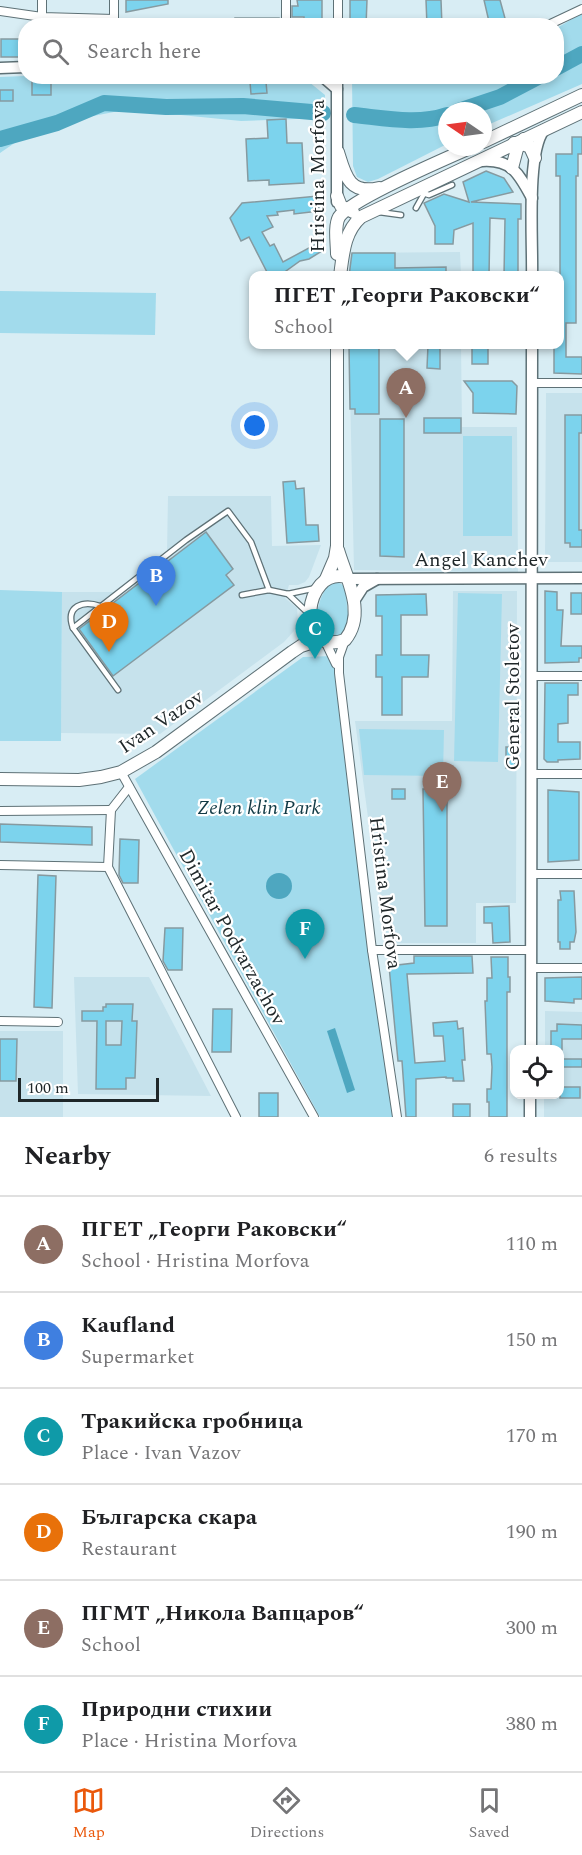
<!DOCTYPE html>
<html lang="en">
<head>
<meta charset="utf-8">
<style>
  :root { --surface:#fff; --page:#f2f2f2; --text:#202124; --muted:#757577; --line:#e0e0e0; --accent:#ea580c }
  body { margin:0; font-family:Spectral,serif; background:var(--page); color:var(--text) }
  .controls { position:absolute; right:18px; bottom:18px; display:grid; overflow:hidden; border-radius:12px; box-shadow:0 3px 9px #0003 }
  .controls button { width:54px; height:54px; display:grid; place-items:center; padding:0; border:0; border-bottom:2px solid var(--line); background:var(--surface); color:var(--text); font:30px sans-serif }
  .compass { position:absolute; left:438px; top:102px; width:54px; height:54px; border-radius:50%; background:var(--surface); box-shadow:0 3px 9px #0003; rotate:283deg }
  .scale { position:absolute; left:18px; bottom:15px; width:141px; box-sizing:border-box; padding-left:6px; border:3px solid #1f2729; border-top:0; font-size:16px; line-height:21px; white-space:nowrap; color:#1f2729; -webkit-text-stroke:4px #fff; paint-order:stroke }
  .you { position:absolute; left:255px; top:426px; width:21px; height:21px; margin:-15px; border:4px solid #fff; border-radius:50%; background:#1a73e8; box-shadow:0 0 0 9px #1a73e833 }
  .badge { display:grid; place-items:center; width:39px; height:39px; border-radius:50%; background:var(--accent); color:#fff; font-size:20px; font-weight:700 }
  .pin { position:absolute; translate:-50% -50px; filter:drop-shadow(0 2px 3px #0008) }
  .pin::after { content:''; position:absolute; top:32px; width:21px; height:18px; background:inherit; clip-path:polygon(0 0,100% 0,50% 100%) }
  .popup { position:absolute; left:249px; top:271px; width:315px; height:78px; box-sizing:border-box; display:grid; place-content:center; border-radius:12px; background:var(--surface); filter:drop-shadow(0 2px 4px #0005); font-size:20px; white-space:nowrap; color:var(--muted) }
  .popup b { font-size:22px; color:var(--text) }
  .popup::after { content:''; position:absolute; left:50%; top:100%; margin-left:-12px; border:12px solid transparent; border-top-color:var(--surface) }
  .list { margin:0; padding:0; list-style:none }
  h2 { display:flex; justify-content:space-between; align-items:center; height:78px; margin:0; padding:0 24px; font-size:26px }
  h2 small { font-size:20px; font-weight:400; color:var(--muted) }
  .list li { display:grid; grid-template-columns:39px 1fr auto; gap:18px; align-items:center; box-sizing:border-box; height:96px; padding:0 24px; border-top:2px solid var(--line) }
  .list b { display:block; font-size:22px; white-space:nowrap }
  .list p { margin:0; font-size:20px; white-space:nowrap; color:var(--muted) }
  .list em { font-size:20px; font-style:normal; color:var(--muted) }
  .icon { flex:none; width:33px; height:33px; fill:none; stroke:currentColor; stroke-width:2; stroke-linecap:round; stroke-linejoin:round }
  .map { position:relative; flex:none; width:582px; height:1117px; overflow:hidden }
  .search { position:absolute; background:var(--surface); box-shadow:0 3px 9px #0003; left:18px; right:18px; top:18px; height:66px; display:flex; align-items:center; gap:15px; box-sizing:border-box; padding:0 21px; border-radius:24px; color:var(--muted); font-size:22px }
  .sheet { height:654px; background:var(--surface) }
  nav { display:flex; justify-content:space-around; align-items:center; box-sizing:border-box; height:84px; border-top:2px solid var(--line); background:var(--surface); font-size:16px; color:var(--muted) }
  nav a { display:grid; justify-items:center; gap:3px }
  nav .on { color:var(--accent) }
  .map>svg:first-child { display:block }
  .built { fill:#c6e2ec }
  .green { fill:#a2dbec }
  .water { fill:#4ea7c0 }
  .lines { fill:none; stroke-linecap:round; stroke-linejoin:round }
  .river { stroke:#4ea7c0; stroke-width:16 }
  .building { fill:#7cd3ed; stroke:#869aa0; stroke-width:1.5; fill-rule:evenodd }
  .service-casing { stroke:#5e7176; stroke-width:7 }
  .minor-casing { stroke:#5e7176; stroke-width:10 }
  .tertiary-casing { stroke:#5e7176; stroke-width:13 }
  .secondary-casing { stroke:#5e7176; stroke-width:14 }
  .service { stroke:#fff; stroke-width:4.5 }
  .minor { stroke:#fff; stroke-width:8 }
  .tertiary { stroke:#fff; stroke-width:10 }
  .secondary { stroke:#fff; stroke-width:12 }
  .labels { text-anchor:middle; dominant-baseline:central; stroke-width:4.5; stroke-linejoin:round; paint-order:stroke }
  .street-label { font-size:20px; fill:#1f2729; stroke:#fff }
  .park-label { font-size:20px; font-style:italic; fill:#113a45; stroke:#fff }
</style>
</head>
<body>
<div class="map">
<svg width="582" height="1117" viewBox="0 0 582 1117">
  <rect width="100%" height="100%" fill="#d8edf4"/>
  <g class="built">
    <path d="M 460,252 L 461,275 L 349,275 L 349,253 Z"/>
    <path d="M 349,345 L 461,345 L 462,427 L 517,427 L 518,573 L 354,570 Z"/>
    <path d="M 546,393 L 582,393 L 582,562 L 545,562 Z"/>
    <path d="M 168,496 L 271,496 L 272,546 L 321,545 L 309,577 L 305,582 L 298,585 L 289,585 L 285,598 L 297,608 L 298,623 L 294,631 L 284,642 L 160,734 L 61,733 L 62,592 L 116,592 L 167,553 Z"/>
    <path d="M 453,591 L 517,591 L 516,903 L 476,903 L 476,943 L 385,943 L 355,721 L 452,721 Z"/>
    <path d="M 74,977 L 149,977 L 211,1096 L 78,1094 Z"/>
    <path d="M 545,1011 L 582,1012 L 582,1117 L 544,1117 L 544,1095 L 560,1094 L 560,1050 L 545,1049 Z"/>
    <rect x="0" y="1031" width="63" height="86"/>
  </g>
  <g class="green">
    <path d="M 582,13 L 582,84 L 483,127 L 483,111 L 447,111 L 447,144 L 378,179 L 368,182 L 357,177 L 353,166 L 352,77 L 556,76 L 557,28 Z"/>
    <path d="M 25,76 L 303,77 L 325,95 L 324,118 L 241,121 L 171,114 L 119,111 L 88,117 L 19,140 L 0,153 L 0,77 Z"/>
    <path d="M 0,291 L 156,293 L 155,335 L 0,333 Z"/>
    <rect x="463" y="436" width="49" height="100"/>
    <path d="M 337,582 L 343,585 C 346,592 347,600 347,608 C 348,612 350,618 349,622 C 345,645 309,641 318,608 C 321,597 323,591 331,583 Z"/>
    <path d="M 0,590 L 62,592 L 61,741 L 0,741 Z"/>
    <path d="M 458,593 L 502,594 L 498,762 L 454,761 Z"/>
    <path d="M 333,656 L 339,681 L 396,1117 L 320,1117 L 135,779 L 303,657 Z"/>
    <path d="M 359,729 L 444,730 L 443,776 L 364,775 Z"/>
  </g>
  <g class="water">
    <circle cx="279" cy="886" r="13"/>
    <path d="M 335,1028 L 355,1090 L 347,1093 L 327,1031 Z"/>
  </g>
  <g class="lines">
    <g class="river">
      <path d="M 556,68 L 582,54"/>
      <path d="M 458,111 L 500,97 L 540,76"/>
      <path d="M 354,115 C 384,118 418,125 447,115"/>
      <path d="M 0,139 L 57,123 L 104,103 L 166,107 L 243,106 L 323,113"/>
    </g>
  </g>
  <g class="building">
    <path d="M 126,0 L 168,0 L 168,4 L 126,12 Z"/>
    <path d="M 297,0 L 322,0 L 322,21 L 304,22 L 304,17 L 292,17 L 292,6 L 298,6 Z"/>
    <path d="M 350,0 L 367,0 L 366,26 L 350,26 Z"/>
    <path d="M 426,0 L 441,0 L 442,26 L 427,26 Z"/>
    <path d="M 484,0 L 500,0 L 506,22 L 490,26 Z"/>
    <rect x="235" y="18" width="44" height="8"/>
    <rect x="1" y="39" width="25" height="18"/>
    <rect x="32" y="79" width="19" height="16"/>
    <path d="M 250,82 L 266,82 L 267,93 L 251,94 Z"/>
    <rect x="0" y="90" width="13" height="11"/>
    <path d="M 286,119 L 287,143 L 302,143 L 304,183 L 269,185 L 269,180 L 248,181 L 246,139 L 268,138 L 267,120 Z"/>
    <path d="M 572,137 L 582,137 L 582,154 L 578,154 L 578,176 L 576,176 L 576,323 L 566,323 L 566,357 L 582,357 L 582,374 L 554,373 L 554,345 L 559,345 L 560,318 L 560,176 L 556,176 L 556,154 L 572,154 Z"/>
    <path d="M 486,171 L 504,178 L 513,192 L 471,202 L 521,204 L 521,219 L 518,219 L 518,276 L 504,276 L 505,219 L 490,218 L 489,276 L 473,276 L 473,223 L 454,230 L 453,244 L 435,244 L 435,226 L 424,203 L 444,194 L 469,202 L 463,182 Z"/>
    <path d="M 318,196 L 319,211 L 294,214 L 294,210 L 277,212 L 278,215 L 267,216 L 273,227 L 262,232 L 270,246 L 274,244 L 283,262 L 318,243 L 322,251 L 309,259 L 300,261 L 279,276 L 269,276 L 249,237 L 241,241 L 230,218 L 242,203 Z"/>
    <path d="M 352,253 L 395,253 L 395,268 L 446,267 L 446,276 L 349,276 Z"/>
    <path d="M 349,345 L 379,345 L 379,414 L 355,414 L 355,409 L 350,409 Z"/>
    <path d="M 428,345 L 440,345 L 440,369 L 427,368 Z"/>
    <rect x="472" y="345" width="16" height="19"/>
    <path d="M 464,381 L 512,381 L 517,386 L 516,414 L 473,413 L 473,393 Z"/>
    <path d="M 565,415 L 582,415 L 582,433 L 579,433 L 579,530 L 582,530 L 582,547 L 570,547 L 570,543 L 565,543 Z"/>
    <rect x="424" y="418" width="37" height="15"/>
    <path d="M 380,419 L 404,419 L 404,557 L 380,556 Z"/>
    <path d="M 295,481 L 296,489 L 304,488 L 306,525 L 318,525 L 319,541 L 287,543 L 283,482 Z"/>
    <path d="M 206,532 L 233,569 L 226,575 L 234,585 L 113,676 L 79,629 Z"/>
    <path d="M 545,591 L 557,592 L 557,610 L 563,610 L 561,646 L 582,646 L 582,658 L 579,658 L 579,662 L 545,663 Z"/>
    <rect x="571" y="593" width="11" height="21"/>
    <path d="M 426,594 L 427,615 L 401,615 L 401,655 L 429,655 L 428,677 L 402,677 L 402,715 L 382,715 L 382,677 L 376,677 L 376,655 L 382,655 L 382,616 L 376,616 L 376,595 Z"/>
    <path d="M 545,683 L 578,683 L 578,695 L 568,695 L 568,723 L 558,724 L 558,742 L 580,742 L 580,759 L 558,760 L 558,762 L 547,762 L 544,759 Z"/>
    <rect x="506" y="747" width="9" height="21"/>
    <rect x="392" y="789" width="13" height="10"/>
    <path d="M 423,789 L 447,789 L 447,926 L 425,926 Z"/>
    <path d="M 548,790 L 579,792 L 579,860 L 548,862 Z"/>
    <path d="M 0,824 L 92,827 L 92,845 L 0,842 Z"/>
    <path d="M 120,839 L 139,840 L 138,883 L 123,883 L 119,875 Z"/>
    <path d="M 38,875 L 56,876 L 52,1008 L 34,1007 Z"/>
    <path d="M 560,891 L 574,891 L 576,932 L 574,942 L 570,942 L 570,949 L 560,949 L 560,942 L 558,942 L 558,900 L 561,900 Z"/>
    <path d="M 509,906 L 510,942 L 493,943 L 492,923 L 484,923 L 484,907 Z"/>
    <path d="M 165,928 L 183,928 L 182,970 L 168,970 L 163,961 Z"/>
    <path d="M 414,956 L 472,956 L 473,973 L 407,974 L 415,1063 L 445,1061 L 443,1036 L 434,1036 L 433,1023 L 457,1021 L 458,1029 L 463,1028 L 465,1060 L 462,1060 L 464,1081 L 453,1081 L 453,1078 L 446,1078 L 446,1077 L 416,1079 L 416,1117 L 406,1117 L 402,1061 L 398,1061 L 389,966 L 414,963 Z"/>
    <path d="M 491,957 L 508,957 L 508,977 L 510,977 L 510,992 L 507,992 L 507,1117 L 489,1117 L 489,1102 L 487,1102 L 487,1089 L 491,1089 L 492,1067 L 491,1054 L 487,1054 L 485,1001 L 487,1001 L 487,978 L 492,978 Z"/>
    <path d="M 582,977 L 582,999 L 574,999 L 574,1003 L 545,1001 L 545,978 Z"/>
    <path d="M 106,1004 L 133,1004 L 132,1021 L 137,1021 L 135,1078 L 126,1078 L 126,1089 L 96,1089 L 97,1021 L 82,1021 L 82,1011 L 103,1011 L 103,1007 L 106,1007 ZM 106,1021 L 122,1021 L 121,1045 L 106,1045 Z"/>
    <path d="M 213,1009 L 232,1009 L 231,1052 L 212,1052 Z"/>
    <path d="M 557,1024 L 582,1025 L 582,1039 L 562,1039 L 562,1050 L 551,1050 L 551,1031 L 557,1031 Z"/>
    <path d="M 0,1039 L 17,1039 L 16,1081 L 0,1081 Z"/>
    <rect x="560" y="1059" width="22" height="8"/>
    <rect x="560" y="1087" width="20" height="11"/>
    <rect x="259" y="1093" width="19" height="24"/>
    <rect x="453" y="1104" width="17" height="13"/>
  </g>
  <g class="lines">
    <g class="service-casing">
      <g id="service">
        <path d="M 420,192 L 429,195 L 452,185"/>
        <path d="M 416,208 L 425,192"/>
        <path d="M 379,212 L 401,215"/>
        <path d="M 288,594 L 308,613"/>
        <path d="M 242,595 L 269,590 L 288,594 L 316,588"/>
        <path d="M 73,628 C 65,606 83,600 100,606"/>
        <path d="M 118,690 L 73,628 L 186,540 L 228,511 L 251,542 L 269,590"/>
      </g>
    </g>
    <g class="minor-casing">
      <g id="minor">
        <path d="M 42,0 L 42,17"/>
        <path d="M 114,0 L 114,26"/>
        <path d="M 0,11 L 42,17 L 114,19"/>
        <path d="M 286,26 L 286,0"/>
        <path d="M 338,26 L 338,0"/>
        <path d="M 546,26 L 582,9"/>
        <path d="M 532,383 L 582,383"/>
        <path d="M 345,640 L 339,657 L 339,673 L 372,950 L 397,1117"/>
        <path d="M 325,641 L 336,664"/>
        <path d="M 531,676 L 582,676"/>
        <path d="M 121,772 L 314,1117"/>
        <path d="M 531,774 L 582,774"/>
        <path d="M 0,811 L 111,810"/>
        <path d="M 0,865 L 108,867 L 236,1117"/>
        <path d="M 108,867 L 111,810 L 129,787"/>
        <path d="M 531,874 L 582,874"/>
        <path d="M 372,950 L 531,950"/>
        <path d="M 531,968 L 582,968"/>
        <path d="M 0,1021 L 58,1022"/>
      </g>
    </g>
    <g class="tertiary-casing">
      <g id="tertiary">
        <path d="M 0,68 L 26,67"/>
        <path d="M 322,76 L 337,89"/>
        <path d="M 482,161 C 512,159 519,174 532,198"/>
        <path d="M 337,202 L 337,76"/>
        <path d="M 532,276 C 533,243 526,153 544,130"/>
        <path d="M 348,579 L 582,578"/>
        <path d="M 354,601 L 363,587 L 377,579"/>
        <path d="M 531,1050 L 532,344"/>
        <path d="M 530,1117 L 530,1094"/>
      </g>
    </g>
    <g class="secondary-casing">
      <g id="secondary">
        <path d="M 483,142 L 582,95"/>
        <path d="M 514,143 L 522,144 L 530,147 L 535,158"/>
        <path d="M 338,152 C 345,175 349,195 379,188"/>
        <path d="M 512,168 L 517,149 L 524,139"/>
        <path d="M 337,196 L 341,206 L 353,212"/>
        <path d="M 337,254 C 337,244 334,226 339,217 C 351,199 447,158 472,147"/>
        <path d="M 340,276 C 343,254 344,232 361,217 L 582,112"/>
        <path d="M 338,550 C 346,578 367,613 345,640 C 294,658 303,566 346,577"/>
        <path d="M 326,579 L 335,558 L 337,546 L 337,344"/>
        <path d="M 0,779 L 79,780 L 101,777 L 121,772 L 156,752 L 292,652 L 301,646 L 322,639"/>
      </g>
    </g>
    <use href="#service" class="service"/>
    <use href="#minor" class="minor"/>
    <use href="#tertiary" class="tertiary"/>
    <use href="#secondary" class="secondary"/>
  </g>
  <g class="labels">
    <g class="street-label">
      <text transform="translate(318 176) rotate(-90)">Hristina Morfova</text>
      <text x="481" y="560">Angel Kanchev</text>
      <text transform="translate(513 697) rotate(-90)">General Stoletov</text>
      <text transform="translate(161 722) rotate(-34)">Ivan Vazov</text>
      <text transform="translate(385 893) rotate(83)">Hristina Morfova</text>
      <text transform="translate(232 937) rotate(61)">Dimitar Podvarzachov</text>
    </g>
    <g class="park-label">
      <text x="259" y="808">Zelen klin Park</text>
    </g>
  </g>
</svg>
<div class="controls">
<button><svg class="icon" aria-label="locate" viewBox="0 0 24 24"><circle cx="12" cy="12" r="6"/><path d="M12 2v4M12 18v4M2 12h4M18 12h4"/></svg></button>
</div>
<svg class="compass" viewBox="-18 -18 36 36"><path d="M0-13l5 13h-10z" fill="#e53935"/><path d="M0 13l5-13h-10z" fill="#757577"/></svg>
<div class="scale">100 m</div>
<div class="you"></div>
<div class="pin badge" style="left:406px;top:418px;background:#8d6e63">A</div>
<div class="popup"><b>ПГЕТ „Георги Раковски“</b>School</div>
<div class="pin badge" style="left:156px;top:606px;background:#3f7fe0">B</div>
<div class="pin badge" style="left:315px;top:659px;background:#0f9aa8">C</div>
<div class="pin badge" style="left:109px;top:652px;background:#e8710a">D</div>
<div class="pin badge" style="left:442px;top:812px;background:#8d6e63">E</div>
<div class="pin badge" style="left:305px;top:959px;background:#0f9aa8">F</div>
<div class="search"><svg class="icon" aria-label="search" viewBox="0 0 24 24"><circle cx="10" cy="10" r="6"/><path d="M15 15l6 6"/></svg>Search here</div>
</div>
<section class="sheet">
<h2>Nearby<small>6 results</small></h2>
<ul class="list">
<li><span class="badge" style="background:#8d6e63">A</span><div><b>ПГЕТ „Георги Раковски“</b><p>School · Hristina Morfova</p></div><em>110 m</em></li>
<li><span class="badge" style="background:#3f7fe0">B</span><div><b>Kaufland</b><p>Supermarket</p></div><em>150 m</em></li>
<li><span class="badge" style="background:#0f9aa8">C</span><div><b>Тракийска гробница</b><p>Place · Ivan Vazov</p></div><em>170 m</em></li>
<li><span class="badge" style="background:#e8710a">D</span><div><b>Българска скара</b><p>Restaurant</p></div><em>190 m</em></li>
<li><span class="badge" style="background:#8d6e63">E</span><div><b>ПГМТ „Никола Вапцаров“</b><p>School</p></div><em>300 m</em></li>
<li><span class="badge" style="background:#0f9aa8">F</span><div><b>Природни стихии</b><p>Place · Hristina Morfova</p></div><em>380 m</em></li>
</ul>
</section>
<nav>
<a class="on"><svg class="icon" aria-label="map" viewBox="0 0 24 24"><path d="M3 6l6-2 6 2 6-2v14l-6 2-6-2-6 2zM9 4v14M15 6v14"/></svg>Map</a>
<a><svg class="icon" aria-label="directions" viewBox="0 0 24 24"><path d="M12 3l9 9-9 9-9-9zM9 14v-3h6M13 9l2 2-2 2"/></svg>Directions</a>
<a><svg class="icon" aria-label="saved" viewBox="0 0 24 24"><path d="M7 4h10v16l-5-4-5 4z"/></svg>Saved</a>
</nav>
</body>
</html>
